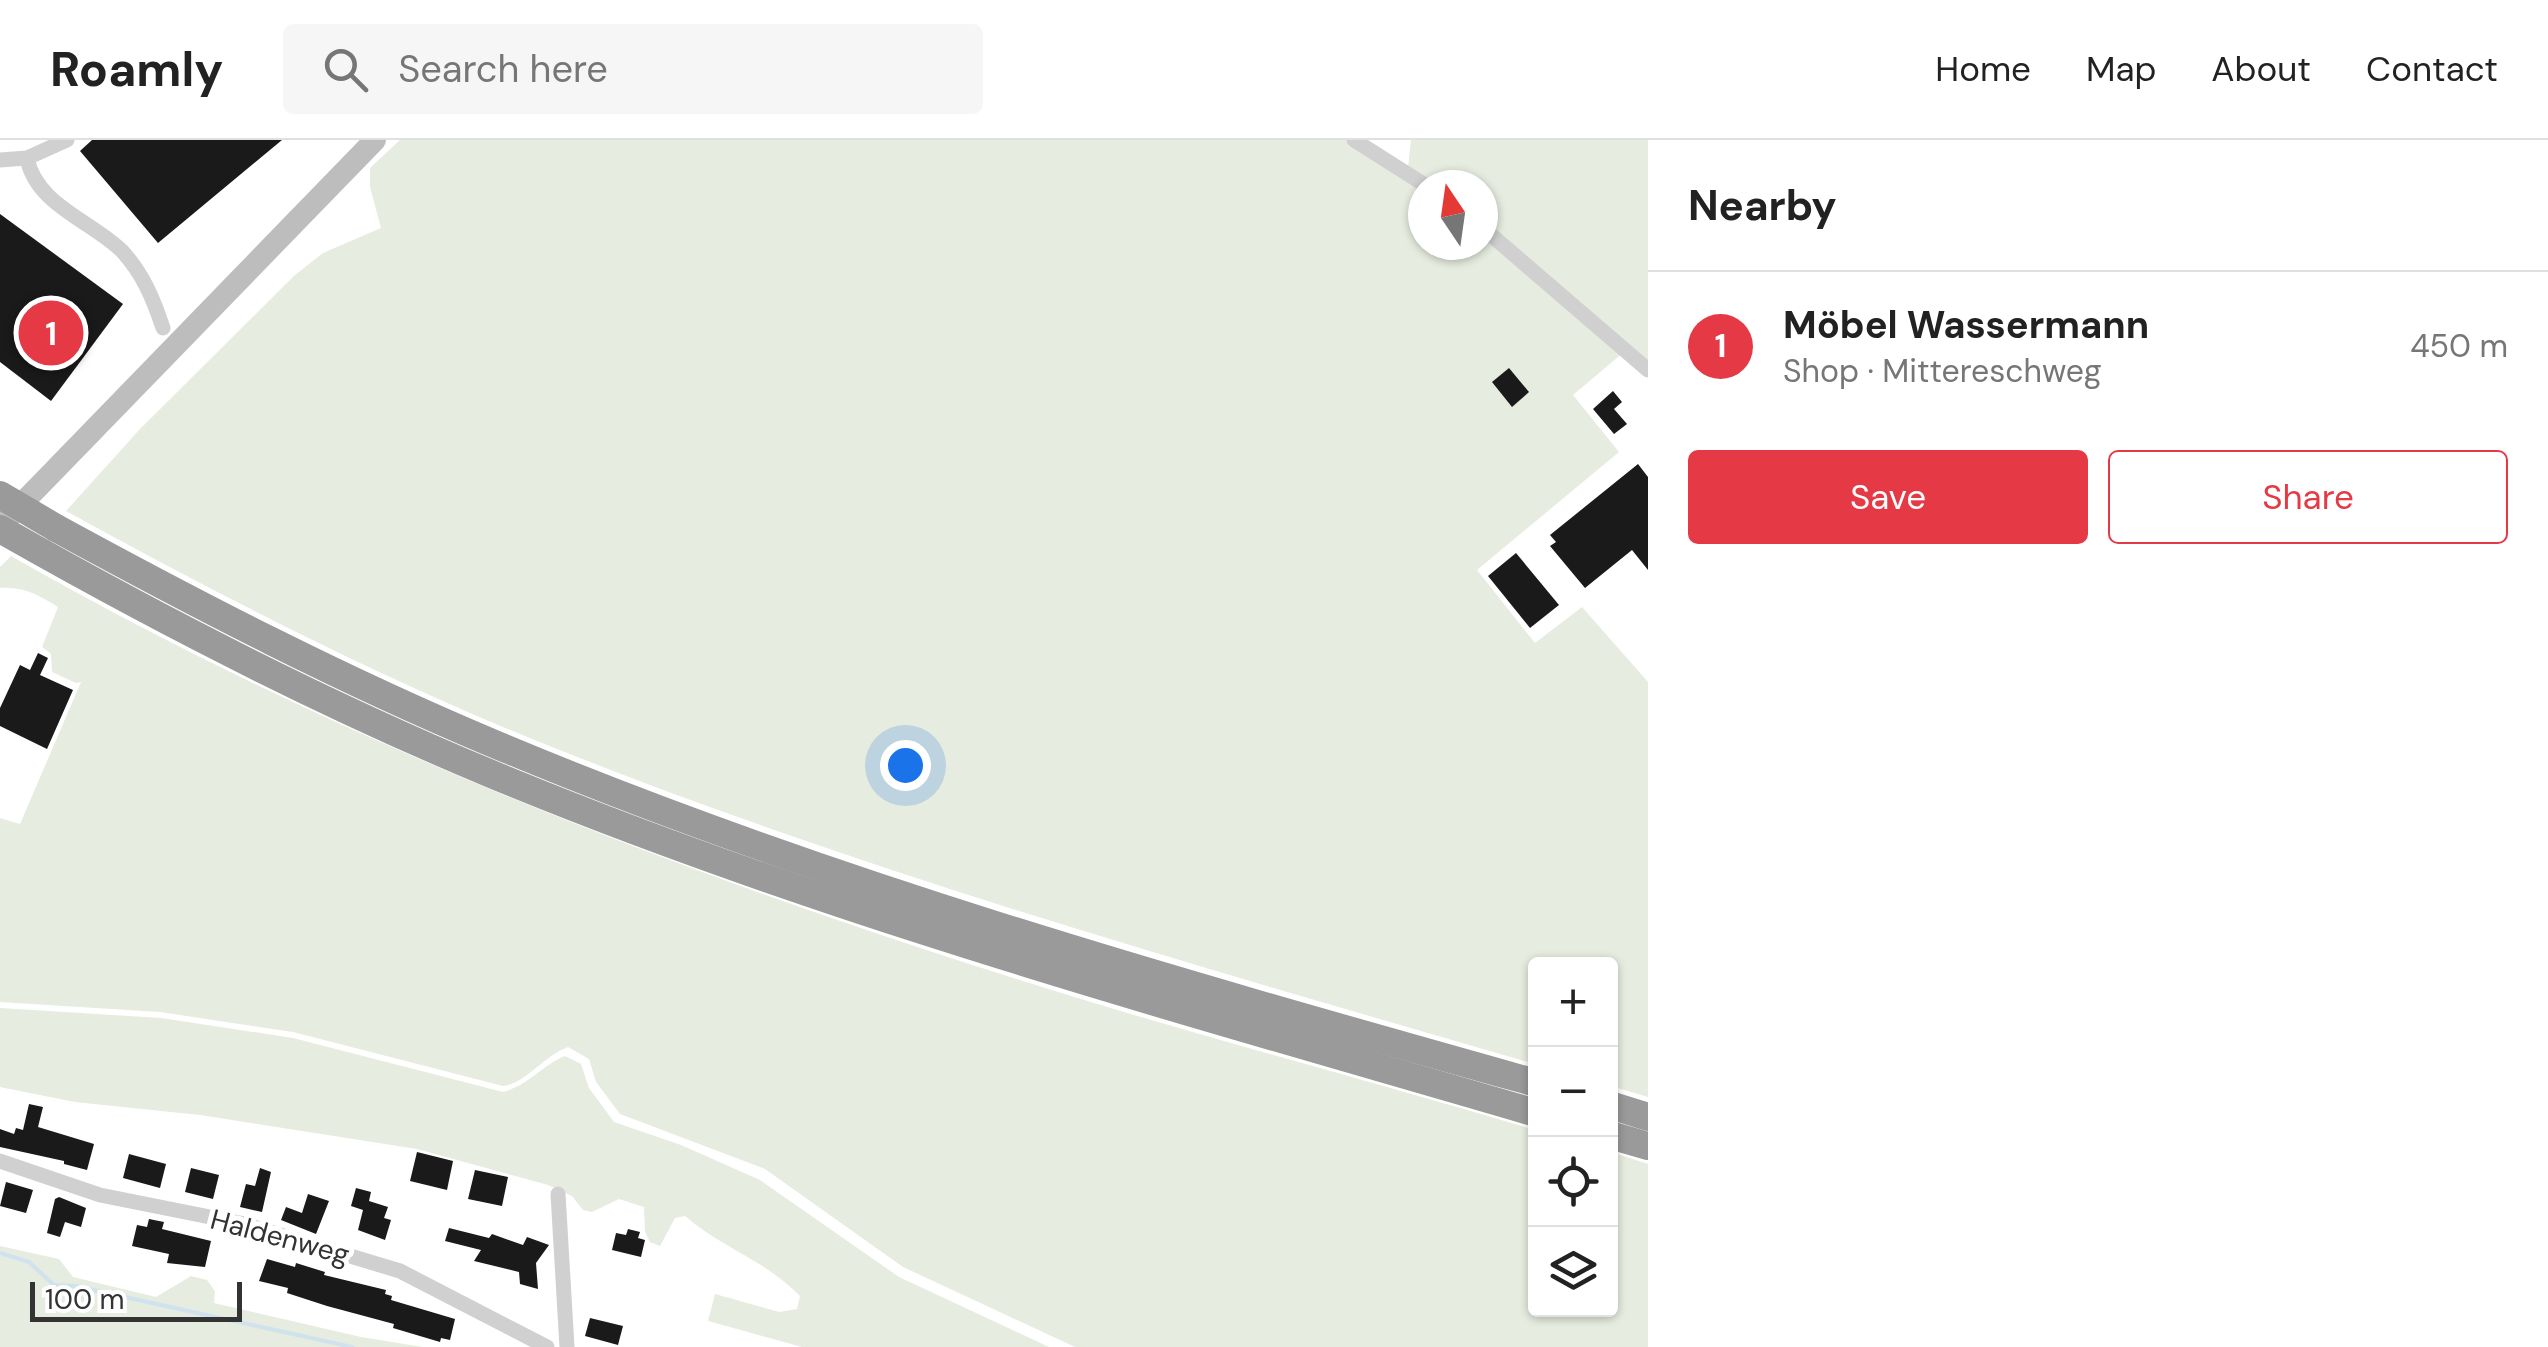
<!DOCTYPE html>
<html lang="en">
<head>
<meta charset="utf-8">
<style>
  :root { --surface:#fff; --page:#f6f6f6; --text:#222; --muted:#767676; --line:#e0e0e0; --accent:#e63946 }
  body { margin:0; font-family:"DM Sans",sans-serif; background:var(--page); color:var(--text) }
  .controls { position:absolute; right:30px; bottom:30px; display:grid; overflow:hidden; border-radius:10px; box-shadow:0 2px 8px #0004 }
  .controls button { width:90px; height:90px; display:grid; place-items:center; padding:0; border:0; border-bottom:2px solid var(--line); background:var(--surface); color:var(--text); font:50px sans-serif }
  .compass { position:absolute; left:1408px; top:30px; width:90px; height:90px; border-radius:50%; background:var(--surface); box-shadow:0 2px 8px #0004; rotate:347deg }
  .scale { position:absolute; left:30px; bottom:25px; width:212px; box-sizing:border-box; padding-left:10px; border:5px solid #333; border-top:0; font-size:28px; line-height:35px; white-space:nowrap; color:#333; -webkit-text-stroke:8px #fff; paint-order:stroke }
  .you { position:absolute; left:905px; top:625px; width:35px; height:35px; margin:-25px; border:8px solid #fff; border-radius:50%; background:#1a73e8; box-shadow:0 0 0 15px #1a73e833 }
  .badge { display:grid; place-items:center; width:65px; height:65px; border-radius:50%; background:var(--accent); color:#fff; font-size:32px; font-weight:700 }
  .pin { position:absolute; translate:-50% -50%; border:5px solid #fff; box-shadow:0 2px 10px #0006 }
  .list { margin:0; padding:0; list-style:none }
  h2 { display:flex; justify-content:space-between; align-items:center; height:130px; margin:0; padding:0 40px; font-size:42px }
  h2 small { font-size:32px; font-weight:400; color:var(--muted) }
  .list li { display:grid; grid-template-columns:65px 1fr auto; gap:30px; align-items:center; box-sizing:border-box; height:150px; padding:0 40px; border-top:2px solid var(--line) }
  .list b { display:block; font-size:38px; white-space:nowrap }
  .list p { margin:0; font-size:32px; white-space:nowrap; color:var(--muted) }
  .list em { font-size:32px; font-style:normal; color:var(--muted) }
  .actions { display:flex; gap:20px; padding:30px 40px }
  .actions a { flex:1; padding:22px 0; border:2px solid var(--accent); border-radius:10px; text-align:center; font-size:35px; color:var(--accent) }
  .actions .main { background:var(--accent); color:#fff }
  .icon { flex:none; width:55px; height:55px; fill:none; stroke:currentColor; stroke-width:2; stroke-linecap:round; stroke-linejoin:round }
  .map { position:relative; flex:none; width:1648px; height:1207px; overflow:hidden }
  header { display:flex; align-items:center; gap:60px; box-sizing:border-box; height:140px; padding:0 50px; background:var(--surface); border-bottom:2px solid var(--line) }
  header strong { font-size:48px }
  nav { display:flex; gap:55px; margin-inline-start:auto; font-size:35px }
  .search { width:700px; height:90px; background:var(--page); display:flex; align-items:center; gap:25px; box-sizing:border-box; padding:0 35px; border-radius:10px; color:var(--muted); font-size:38px }
  main { display:flex }
  aside { flex:1; background:var(--surface) }
  .map>svg:first-child { display:block }
  .green { fill:#e6ecdf; fill-rule:evenodd }
  .lines { fill:none; stroke-linecap:round; stroke-linejoin:round }
  .stream { stroke:#cfe2ee; stroke-width:4 }
  .building { fill:#1a1a1a }
  .minor { stroke:#d0d0d0; stroke-width:15 }
  .secondary { stroke:#bdbdbd; stroke-width:22 }
  .motorway { stroke:#9a9a9a; stroke-width:28 }
  .motorway-bridge { stroke:#9a9a9a; stroke-width:28 }
  .labels { text-anchor:middle; dominant-baseline:central; stroke-width:10; stroke-linejoin:round; paint-order:stroke }
  .street-label { font-size:28px; fill:#333; stroke:#fff }
</style>
</head>
<body>
<header>
<strong>Roamly</strong>
<div class="search"><svg class="icon" aria-label="search" viewBox="0 0 24 24"><circle cx="10" cy="10" r="6"/><path d="M15 15l6 6"/></svg>Search here</div>
<nav><a>Home</a><a>Map</a><a>About</a><a>Contact</a></nav>
</header>
<main>
<div class="map">
<svg width="1648" height="1207" viewBox="0 0 1648 1207">
  <rect width="100%" height="100%" fill="#fff"/>
  <g class="green">
    <path d="M 400,0 L 1361,0 L 1408,28 L 1411,0 L 1648,0 L 1648,230 L 1624,212 L 1573,255 L 1619,312 L 1477,430 L 1535,503 L 1582,467 L 1648,542 L 1648,957 L 1611,946 L 1610,824 L 1536,824 L 1535,924 C 1201,827 866,733 542,603 C 378,537 221,456 66,371 L 140,289 L 295,135 L 323,113 L 381,88 L 370,47 L 370,28 ZM 1423,45 L 1483,45 L 1483,105 L 1423,105 Z"/>
    <path d="M 11,416 C 330,598 673,731 1023,841 C 1193,895 1365,939 1535,990 L 1536,1170 L 1610,1170 L 1611,1012 L 1648,1024 L 1648,1207 L 1075,1207 L 903,1127 L 765,1029 L 620,974 L 596,942 L 589,919 L 568,907 C 542,917 525,944 503,946 L 293,892 L 160,872 L 0,862 L 0,678 L 20,684 L 81,542 L 76,543 L 52,532 L 51,514 L 42,507 L 58,467 C 39,455 23,446 0,448 L 0,427 Z"/>
    <path d="M 0,868 L 161,878 L 293,898 L 503,952 C 529,945 541,926 565,916 L 581,924 L 589,948 L 614,982 L 681,1005 L 760,1040 L 899,1137 L 1049,1207 L 802,1207 L 708,1181 L 715,1154 L 779,1172 L 797,1169 L 800,1156 C 765,1120 722,1108 685,1076 L 675,1078 L 660,1106 L 650,1102 L 645,1092 L 644,1067 L 619,1059 L 592,1072 L 583,1070 L 572,1056 L 548,1045 L 417,1009 L 200,975 L 75,962 L 0,947 Z"/>
    <path d="M 0,1106 L 59,1119 L 73,1137 L 156,1157 L 191,1136 L 207,1140 L 215,1151 L 214,1163 L 361,1197 L 423,1207 L 0,1207 Z"/>
  </g>
  <g class="lines">
    <path class="stream" d="M 0,1113 L 29,1122 L 54,1145 L 75,1146 L 352,1207"/>
  </g>
  <g class="building">
    <path d="M 92,0 L 282,0 L 158,103 L 80,11 Z"/>
    <path d="M 0,74 L 123,164 L 51,261 L 0,222 Z"/>
    <path d="M 1509,228 L 1529,252 L 1512,267 L 1492,242 Z"/>
    <path d="M 1613,251 L 1622,262 L 1614,269 L 1627,284 L 1614,294 L 1593,269 Z"/>
    <path d="M 1638,324 L 1648,337 L 1648,430 L 1632,410 L 1585,448 L 1550,406 L 1556,402 L 1550,395 Z"/>
    <path d="M 1516,413 L 1559,465 L 1530,488 L 1488,436 Z"/>
    <path d="M 38,513 L 48,518 L 40,535 L 73,550 L 47,609 L 0,586 L 0,568 L 20,525 L 30,530 Z"/>
    <path d="M 29,964 L 43,967 L 38,987 L 94,1004 L 87,1030 L 64,1024 L 64,1021 L 0,1007 L 0,989 L 14,994 L 16,988 L 23,990 Z"/>
    <path d="M 417,1012 L 453,1021 L 447,1050 L 410,1041 Z"/>
    <path d="M 129,1014 L 166,1024 L 160,1048 L 123,1038 Z"/>
    <path d="M 191,1028 L 219,1035 L 213,1059 L 185,1052 Z"/>
    <path d="M 260,1028 L 271,1032 L 262,1072 L 240,1067 L 246,1044 L 255,1046 Z"/>
    <path d="M 475,1030 L 508,1037 L 502,1066 L 468,1059 Z"/>
    <path d="M 6,1042 L 33,1050 L 26,1073 L 0,1066 Z"/>
    <path d="M 356,1048 L 371,1052 L 369,1061 L 388,1067 L 384,1078 L 391,1080 L 385,1100 L 358,1090 L 363,1070 L 351,1066 Z"/>
    <path d="M 308,1054 L 329,1061 L 316,1094 L 281,1080 L 286,1067 L 302,1073 Z"/>
    <path d="M 59,1057 L 86,1068 L 81,1087 L 65,1082 L 60,1097 L 47,1093 L 55,1059 Z"/>
    <path d="M 149,1079 L 164,1082 L 162,1089 L 211,1101 L 205,1127 L 167,1123 L 169,1114 L 132,1106 L 137,1085 L 147,1087 Z"/>
    <path d="M 449,1088 L 489,1098 L 492,1094 L 523,1105 L 527,1097 L 549,1105 L 536,1123 L 538,1149 L 520,1144 L 519,1132 L 474,1121 L 481,1110 L 445,1101 Z"/>
    <path d="M 628,1089 L 640,1092 L 638,1098 L 645,1100 L 641,1117 L 612,1110 L 616,1093 L 626,1095 Z"/>
    <path d="M 267,1119 L 295,1127 L 296,1123 L 325,1132 L 324,1135 L 386,1150 L 385,1154 L 392,1156 L 391,1160 L 455,1179 L 450,1200 L 441,1198 L 440,1202 L 393,1188 L 394,1184 L 327,1166 L 287,1153 L 288,1148 L 259,1141 Z"/>
    <path d="M 590,1178 L 623,1186 L 618,1205 L 585,1196 Z"/>
  </g>
  <g class="lines">
    <g class="minor">
      <path d="M 1354,0 L 1425,45"/>
      <path d="M 27,18 C 36,65 92,81 122,111 C 143,134 153,158 163,188"/>
      <path d="M 0,20 L 27,18 L 67,0"/>
      <path d="M 1483,88 L 1648,230"/>
      <path d="M 0,1021 L 100,1055 L 240,1083 L 400,1131 L 547,1207"/>
      <path d="M 558,1054 L 567,1207"/>
    </g>
    <path class="secondary" d="M 10,376 L 375,0"/>
    <g class="motorway">
      <path d="M 56,388 C 199,466 342,540 492,603 C 829,745 1184,844 1536,943"/>
      <path d="M 0,389 C 158,479 321,563 489,633 C 828,774 1184,870 1536,973"/>
      <path d="M 1610,965 L 1648,977"/>
      <path d="M 1610,995 L 1648,1006"/>
    </g>
    <path class="motorway-bridge" d="M 0,355 L 56,388"/>
  </g>
  <g class="labels">
    <g class="street-label">
      <text transform="translate(280 1097) rotate(15)">Haldenweg</text>
    </g>
  </g>
</svg>
<div class="controls">
<button>+</button>
<button>−</button>
<button><svg class="icon" aria-label="locate" viewBox="0 0 24 24"><circle cx="12" cy="12" r="6"/><path d="M12 2v4M12 18v4M2 12h4M18 12h4"/></svg></button>
<button><svg class="icon" aria-label="layers" viewBox="0 0 24 24"><path d="M12 4l9 5-9 5-9-5zM3 14l9 5 9-5"/></svg></button>
</div>
<svg class="compass" viewBox="-18 -18 36 36"><path d="M0-13l5 13h-10z" fill="#e53935"/><path d="M0 13l5-13h-10z" fill="#767676"/></svg>
<div class="scale">100 m</div>
<div class="you"></div>
<div class="pin badge" style="left:51px;top:193px">1</div>
</div>
<aside>
<h2>Nearby<small></small></h2>
<ul class="list">
<li><span class="badge">1</span><div><b>Möbel Wassermann</b><p>Shop · Mittereschweg</p></div><em>450 m</em></li>
</ul>
<div class="actions"><a class="main">Save</a><a>Share</a></div>
</aside>
</main>
</body>
</html>
